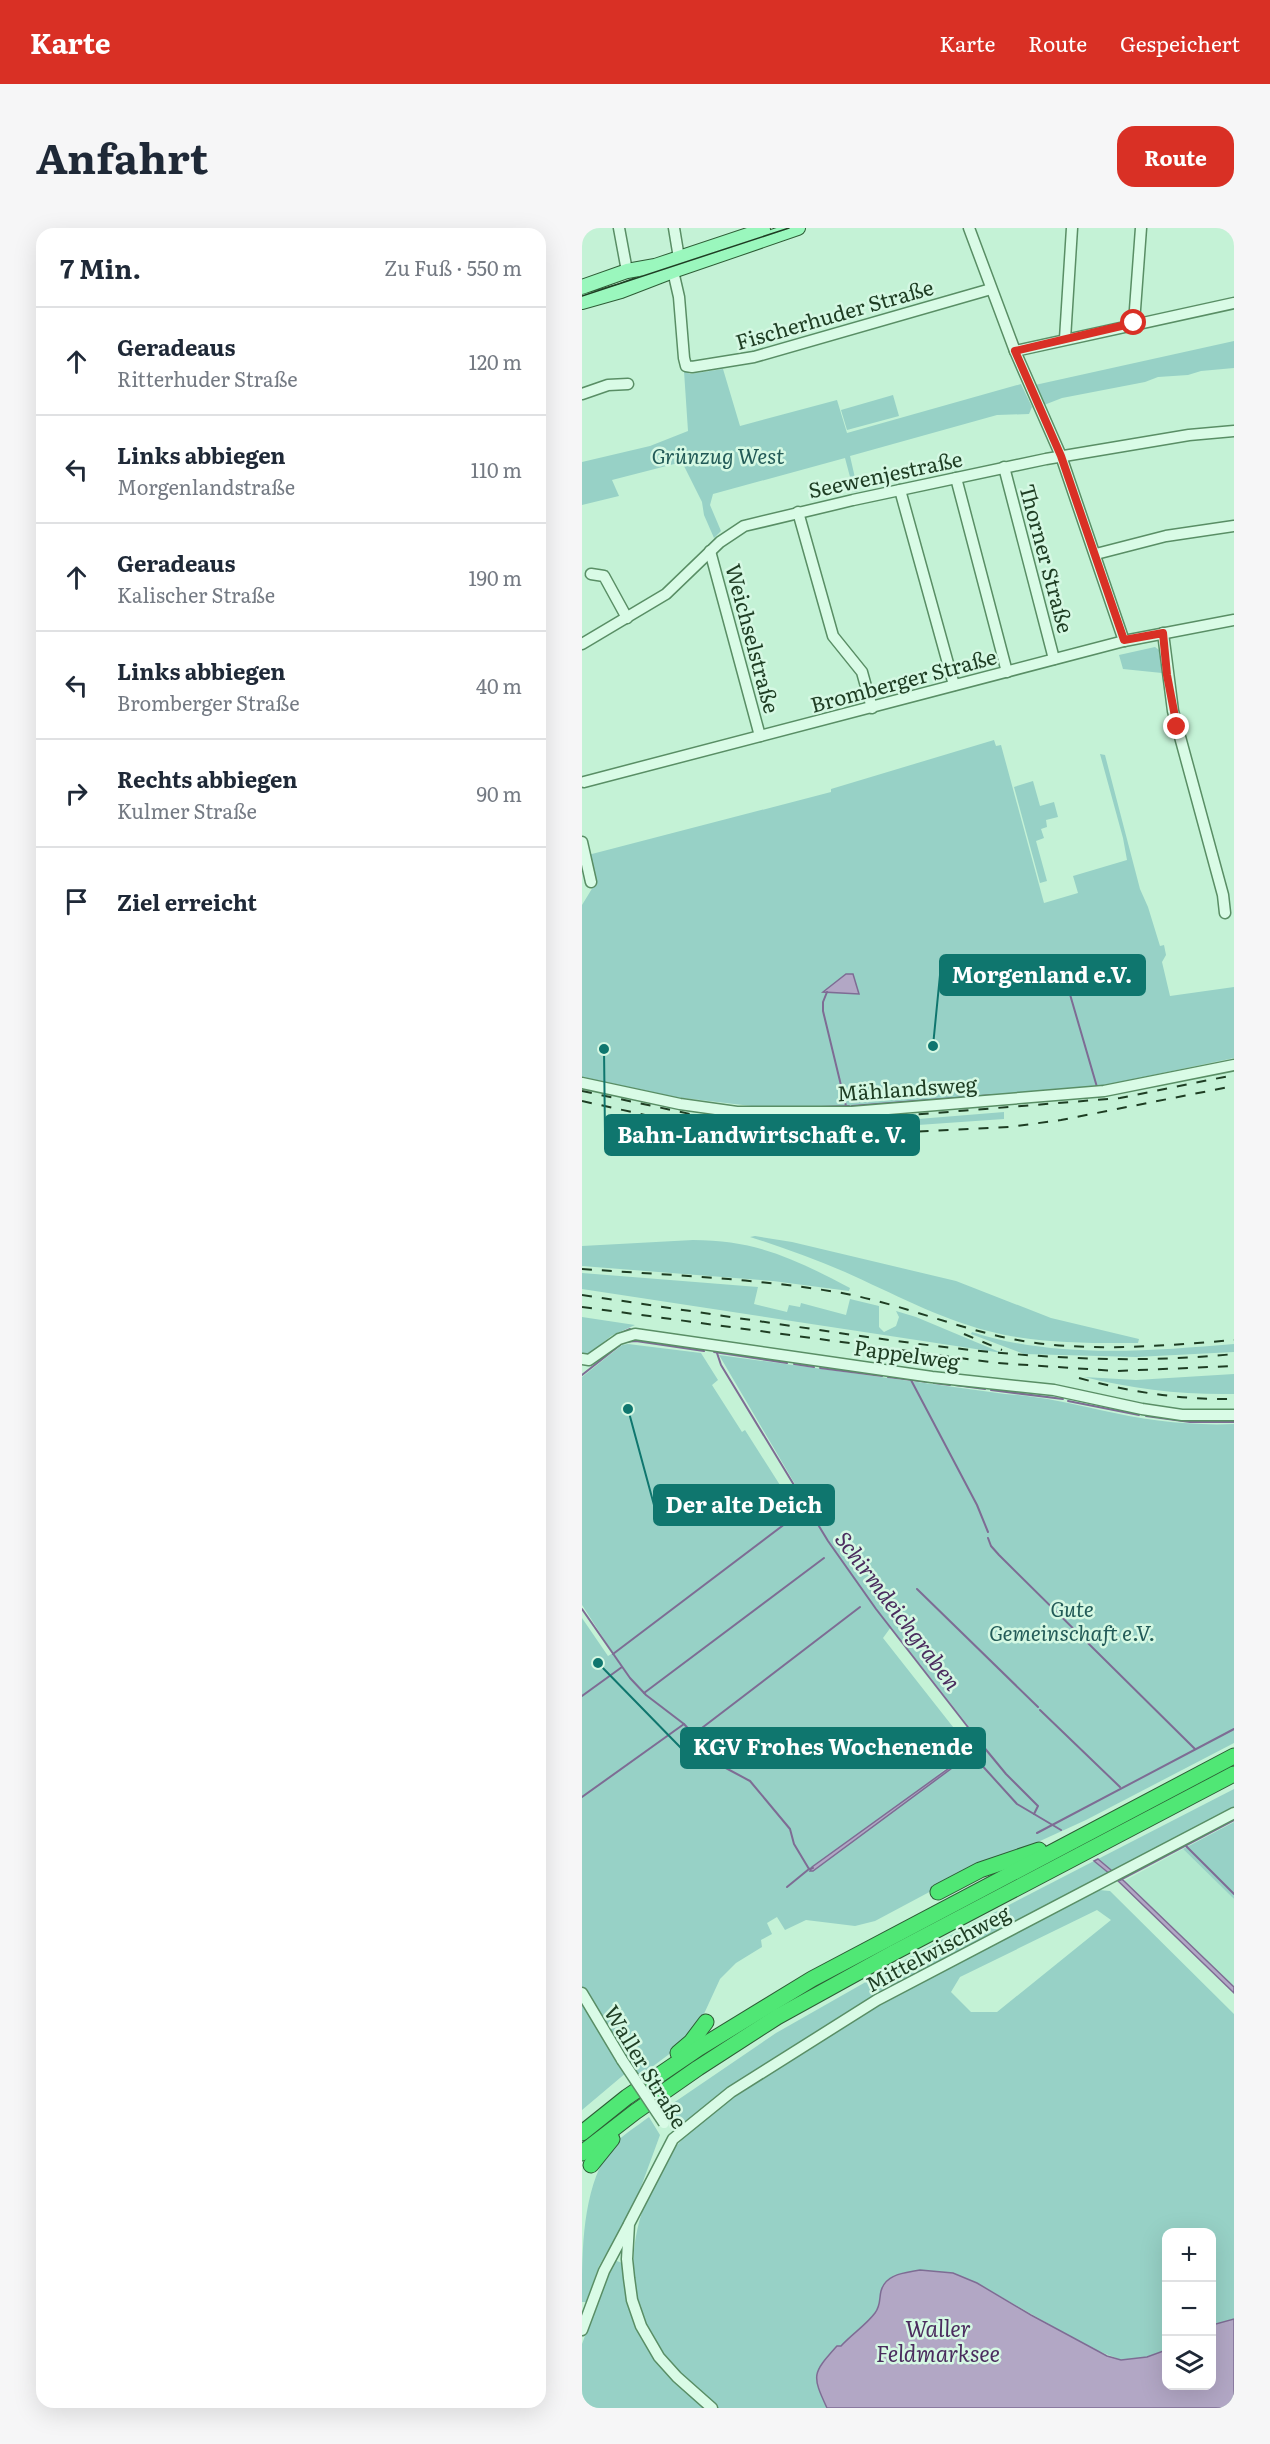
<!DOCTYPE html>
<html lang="de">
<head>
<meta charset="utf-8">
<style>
  :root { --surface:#fff; --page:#f6f6f7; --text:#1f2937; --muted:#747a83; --line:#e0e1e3; --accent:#d93025 }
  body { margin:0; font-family:Literata,serif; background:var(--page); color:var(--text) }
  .controls { position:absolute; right:18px; bottom:18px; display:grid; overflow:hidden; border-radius:12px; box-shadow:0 6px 24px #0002 }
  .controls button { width:54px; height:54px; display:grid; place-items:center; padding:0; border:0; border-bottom:2px solid var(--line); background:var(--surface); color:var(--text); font:30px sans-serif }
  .stop { position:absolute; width:18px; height:18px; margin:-14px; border:4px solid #d93025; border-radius:50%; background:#fff }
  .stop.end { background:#d93025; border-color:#fff; box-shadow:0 2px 6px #0008 }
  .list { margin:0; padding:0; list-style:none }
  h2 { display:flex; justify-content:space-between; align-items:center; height:78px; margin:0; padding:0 24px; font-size:26px }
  h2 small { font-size:20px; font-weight:400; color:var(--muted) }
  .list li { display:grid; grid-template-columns:39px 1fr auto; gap:18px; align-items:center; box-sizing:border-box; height:108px; padding:0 24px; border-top:2px solid var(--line) }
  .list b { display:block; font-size:22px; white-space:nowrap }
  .list p { margin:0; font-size:20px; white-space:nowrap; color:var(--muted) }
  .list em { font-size:20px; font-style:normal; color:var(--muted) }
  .icon { flex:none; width:33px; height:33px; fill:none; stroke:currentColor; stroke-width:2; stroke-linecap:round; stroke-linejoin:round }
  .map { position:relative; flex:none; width:652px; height:2180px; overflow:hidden; border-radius:18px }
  header { display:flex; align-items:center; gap:36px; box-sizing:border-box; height:84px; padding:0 30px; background:var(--accent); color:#fff }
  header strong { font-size:28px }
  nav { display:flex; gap:33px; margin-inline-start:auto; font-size:21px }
  .intro { display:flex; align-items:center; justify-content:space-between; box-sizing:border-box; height:144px; padding:0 36px }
  h1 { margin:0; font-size:42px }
  .button { padding:15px 27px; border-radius:18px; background:var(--accent); color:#fff; font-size:21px; font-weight:700 }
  main { display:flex; gap:36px; padding:0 36px }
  aside { flex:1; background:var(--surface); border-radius:18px; box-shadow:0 6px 24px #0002 }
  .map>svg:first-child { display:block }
  .farmland { fill:#b1e8ce }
  .green { fill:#97d1c6; fill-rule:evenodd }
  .water { fill:#b2a7c5; stroke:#7e6c94; stroke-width:1.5 }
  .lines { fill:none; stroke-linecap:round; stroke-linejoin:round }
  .stream { stroke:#7e6c94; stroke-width:2 }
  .minor-casing { stroke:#598e65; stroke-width:13 }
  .major-casing { stroke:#2d5c35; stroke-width:16 }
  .highway-casing { stroke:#2d5c35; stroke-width:17 }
  .minor { stroke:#d9fbe6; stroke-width:10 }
  .major { stroke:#9af7bd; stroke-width:14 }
  .highway { stroke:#50e775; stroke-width:15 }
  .tram { stroke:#1e3d23; stroke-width:1.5 }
  .rail { stroke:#1e3d23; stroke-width:2; stroke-dasharray:10 10; stroke-linecap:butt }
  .minor-bridge-casing { stroke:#598e65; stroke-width:13; stroke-linecap:butt }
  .minor-bridge { stroke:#d9fbe6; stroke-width:10 }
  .route { stroke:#d93025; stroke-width:8 }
  .labels { text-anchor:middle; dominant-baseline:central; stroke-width:5; stroke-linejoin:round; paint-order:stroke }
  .street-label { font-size:21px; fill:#1e3d23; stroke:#d5f8e3 }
  .park-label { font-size:21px; font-style:italic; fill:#235b58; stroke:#d5f8e3 }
  .water-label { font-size:22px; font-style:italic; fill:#4b2c5e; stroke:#d5f8e3 }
  .leader { fill:none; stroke:#0f766e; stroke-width:2 }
  .callout-dot { fill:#0f766e; stroke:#d5f8e3; stroke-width:2 }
  .callout { fill:#0f766e; stroke:#0f766e; stroke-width:2 }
  .callout-label { font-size:22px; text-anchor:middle; font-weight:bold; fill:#fff }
</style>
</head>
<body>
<header>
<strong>Karte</strong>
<nav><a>Karte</a><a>Route</a><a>Gespeichert</a></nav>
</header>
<div class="intro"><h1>Anfahrt</h1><a class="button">Route</a></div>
<main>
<aside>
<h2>7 Min.<small>Zu Fuß · 550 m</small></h2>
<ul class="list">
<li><svg class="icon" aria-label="ahead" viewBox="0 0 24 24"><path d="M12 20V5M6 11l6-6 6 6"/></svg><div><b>Geradeaus</b><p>Ritterhuder Straße</p></div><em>120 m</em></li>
<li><svg class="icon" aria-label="left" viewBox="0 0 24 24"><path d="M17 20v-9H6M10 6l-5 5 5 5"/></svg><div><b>Links abbiegen</b><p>Morgenlandstraße</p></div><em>110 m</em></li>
<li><svg class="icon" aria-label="ahead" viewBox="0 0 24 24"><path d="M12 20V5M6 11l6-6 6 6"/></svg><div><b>Geradeaus</b><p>Kalischer Straße</p></div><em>190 m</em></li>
<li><svg class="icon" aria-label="left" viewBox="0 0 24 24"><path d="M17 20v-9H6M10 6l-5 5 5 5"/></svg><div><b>Links abbiegen</b><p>Bromberger Straße</p></div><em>40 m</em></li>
<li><svg class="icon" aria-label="right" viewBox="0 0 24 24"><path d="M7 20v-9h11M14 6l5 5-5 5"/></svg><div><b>Rechts abbiegen</b><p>Kulmer Straße</p></div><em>90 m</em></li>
<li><svg class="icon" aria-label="arrive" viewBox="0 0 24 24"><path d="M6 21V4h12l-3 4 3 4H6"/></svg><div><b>Ziel erreicht</b></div></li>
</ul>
</aside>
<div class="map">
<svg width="652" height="2180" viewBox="0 0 652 2180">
  <rect width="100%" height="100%" fill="#c4f2d6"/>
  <path class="farmland" d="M 601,1621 L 652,1671 L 652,1759 L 542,1653 Z"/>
  <g class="green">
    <path d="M 652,113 L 652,140 L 619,143 L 606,147 L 576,149 L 563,154 L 480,170 L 462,177 L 453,157 Z"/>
    <path d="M 141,141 L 158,198 L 255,172 L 265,205 L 439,156 L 450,179 L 447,186 L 415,187 L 268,228 L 276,263 L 272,264 L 263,230 L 131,266 L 128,277 L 139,303 L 132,310 L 122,287 L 120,274 L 100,234 L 30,252 L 37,268 L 0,277 L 0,234 L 68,218 L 106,203 L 102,143 L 108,146 Z"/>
    <path d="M 311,167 L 317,188 L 265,202 L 259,182 Z"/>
    <path d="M 573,419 L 577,422 L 580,445 L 541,441 L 537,427 Z"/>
    <path d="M 412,512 L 414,518 L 419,517 L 462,675 L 496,665 L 491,648 L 545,632 L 541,610 L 518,526 L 523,527 L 558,661 L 566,679 L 578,718 L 582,717 L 584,727 L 580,734 L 588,768 L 652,759 L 652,830 L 514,859 L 273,879 L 203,882 L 93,869 L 0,849 L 0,677 L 11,659 L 15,657 L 6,627 L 249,564 L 249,561 Z"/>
    <path d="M 451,553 L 458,578 L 472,574 L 476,589 L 464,592 L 465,599 L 459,601 L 462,610 L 454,613 L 465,653 L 458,655 L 432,559 Z"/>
    <path d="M 422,884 L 422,891 L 336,897 L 336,891 Z"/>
    <path d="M 173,1008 L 210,1014 L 374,1053 L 469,1090 L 557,1111 L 556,1115 C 506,1115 455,1116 406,1103 C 356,1090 310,1065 263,1044 C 232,1031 200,1019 168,1009 Z"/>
    <path d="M 111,1012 C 174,1012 213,1031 268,1060 L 267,1063 L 191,1053 L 0,1038 L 0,1018 Z"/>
    <path d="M 0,1045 L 176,1059 L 172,1076 L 205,1084 L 207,1077 L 218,1079 L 219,1075 L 264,1087 L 268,1071 L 297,1078 L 297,1099 L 302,1104 L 314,1098 L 317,1089 L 314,1083 L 334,1089 L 420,1125 L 0,1061 Z"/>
    <path d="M 0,1089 L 53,1097 L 29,1108 L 6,1127 L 0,1127 Z"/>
    <path d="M 390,1104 C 473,1131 567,1123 652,1116 L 652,1124 L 554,1129 L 442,1126 L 389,1106 Z"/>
    <path d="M 46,1116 L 119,1125 L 136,1152 L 130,1157 L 160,1204 L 163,1202 L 217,1287 L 227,1280 L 137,1127 L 423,1166 C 457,1168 485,1175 518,1182 C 562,1192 608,1198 652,1196 L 652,1515 L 504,1592 L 353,1661 L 293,1693 L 273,1698 L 224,1692 L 203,1702 L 195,1689 L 185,1695 L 190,1706 L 179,1712 L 180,1719 L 154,1735 L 138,1751 L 121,1788 L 102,1815 L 58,1848 L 51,1839 L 0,1882 L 0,1390 L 26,1428 L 31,1425 L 0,1377 L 0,1149 L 40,1117 ZM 309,1399 L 402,1518 L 353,1548 L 388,1525 L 386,1518 L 301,1410 Z"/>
    <path d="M 652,1146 L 652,1166 C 601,1167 551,1161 502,1149 L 554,1152 Z"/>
    <path d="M 652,1561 L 652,1580 L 531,1644 L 516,1631 Z"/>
    <path d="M 652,1594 L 652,1671 L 601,1621 Z"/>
    <path d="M 512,1633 L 527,1646 L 297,1768 L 109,1893 L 92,1892 L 81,1882 L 194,1805 L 340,1722 Z"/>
    <path d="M 517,1662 L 528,1663 L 652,1786 L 652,2091 L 630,2097 L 630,2004 L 584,2004 L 584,2122 L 565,2129 L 539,2132 L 509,2120 L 395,2055 L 371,2045 L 338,2042 L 312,2047 L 299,2064 L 298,2077 L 292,2087 L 259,2118 L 255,2118 C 231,2144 231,2148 245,2180 L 136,2180 C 115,2162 94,2144 78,2122 C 34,2062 49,1982 90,1924 C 117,1886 179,1849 219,1824 C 260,1799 301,1773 344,1751 C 401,1720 460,1692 517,1662 ZM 515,1682 L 529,1692 L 415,1784 L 389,1784 L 369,1764 L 378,1749 Z"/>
    <path d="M 67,1889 L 78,1907 L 52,1978 L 17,2038 L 4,2074 L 0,2074 C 0,2020 0,1958 31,1917 C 42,1906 55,1898 67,1889 Z"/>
    <path d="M 35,2033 L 40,2035 L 44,2041 L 57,2100 L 123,2180 L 0,2180 L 0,2116 L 30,2034 Z"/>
  </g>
  <g class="water">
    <path d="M 264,746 L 271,746 L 277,766 L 241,764 Z"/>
    <path d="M 388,1525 L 389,1526 L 231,1643 L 228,1643 L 230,1639 Z"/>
    <path d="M 516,1631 L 542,1653 L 652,1759 L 652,1765 L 534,1651 L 512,1633 Z"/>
    <path d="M 338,2042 L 371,2045 L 395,2055 L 449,2087 L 525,2128 L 539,2132 L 565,2129 L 584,2122 L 584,2158 L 630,2158 L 630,2097 L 652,2091 L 652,2180 L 245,2180 C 229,2146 231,2145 255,2118 L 259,2118 C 270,2106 284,2097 293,2085 C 299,2077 297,2071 299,2063 C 304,2045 324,2045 338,2042 Z"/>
  </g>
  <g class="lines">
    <g class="stream">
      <path d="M 482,761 L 487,763 L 515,859"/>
      <path d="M 245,764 L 241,774 L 241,783 L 264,878"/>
      <path d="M 270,878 L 411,867"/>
      <path d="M 239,879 L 267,878"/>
      <path d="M 35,1107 L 48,1101"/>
      <path d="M 42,1114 L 54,1113 L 122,1123"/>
      <path d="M 132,1124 L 205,1135"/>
      <path d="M 135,1125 L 139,1137 L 246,1313 L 294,1381 L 396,1512 L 424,1546 L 456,1578 L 452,1586 L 479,1602"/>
      <path d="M 212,1136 L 232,1139"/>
      <path d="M 238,1140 L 300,1148"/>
      <path d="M 0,1147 L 38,1117"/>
      <path d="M 306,1149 L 346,1154"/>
      <path d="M 329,1152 L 395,1277 L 406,1304"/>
      <path d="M 352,1155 L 368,1157"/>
      <path d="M 373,1157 L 403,1161"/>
      <path d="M 409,1162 L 481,1171"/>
      <path d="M 486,1173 L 557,1187"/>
      <path d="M 564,1188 L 608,1194 L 652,1194"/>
      <path d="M 406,1310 L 409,1318 L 417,1327 L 613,1521"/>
      <path d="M 335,1361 L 456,1479"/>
      <path d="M 0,1381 L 48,1450 L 64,1467 L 102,1496 L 140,1538 L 168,1553 L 208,1601 L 212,1616 L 227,1641 L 231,1640"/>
      <path d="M 31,1426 L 216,1286"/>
      <path d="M 62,1465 L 242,1330"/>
      <path d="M 0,1468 L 40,1439"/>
      <path d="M 458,1482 L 538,1559"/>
      <path d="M 112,1506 L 278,1379"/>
      <path d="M 396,1533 L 435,1576 L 452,1586"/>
      <path d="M 0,1569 L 102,1496"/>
      <path d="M 455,1605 L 652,1501"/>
      <path d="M 604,1618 L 652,1666"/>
      <path d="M 538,1652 L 652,1592"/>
      <path d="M 205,1659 L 227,1641"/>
    </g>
    <g class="minor-casing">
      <g id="minor">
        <path d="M 37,0 L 45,43"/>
        <path d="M 92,0 L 97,30"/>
        <path d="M 387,0 L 433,123 L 479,228 L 542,413"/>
        <path d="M 91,43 L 97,69 L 102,130 L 104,138 L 110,139 L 172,129 L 409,61"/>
        <path d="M 552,95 L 559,0"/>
        <path d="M 483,111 L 490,0"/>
        <path d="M 433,123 L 652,75"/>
        <path d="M 0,166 L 26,157 L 46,156"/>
        <path d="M 422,239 L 472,431"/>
        <path d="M 374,250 L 425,444"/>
        <path d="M 318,262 L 372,457"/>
        <path d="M 216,284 L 251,408 L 280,444 L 290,480"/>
        <path d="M 128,323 L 178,508"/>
        <path d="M 514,326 L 584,308 L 652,298"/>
        <path d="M 9,346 L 22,348 L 45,390"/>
        <path d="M 581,405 L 591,483 L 641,667 L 643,685"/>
        <path d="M 0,416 L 84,366 L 138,314 L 162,298 L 271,272 L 464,231 L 607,207 L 652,203"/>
        <path d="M 2,554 L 542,413 L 652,392"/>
        <path d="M 0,614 L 9,654"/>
        <path d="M 0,855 L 98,876 L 155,884 L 270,884 L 522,863 L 652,837"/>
        <path d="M 0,1131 L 7,1132 L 37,1111 L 53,1106 L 350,1149 L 472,1162 L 560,1181 L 600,1187 L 652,1187"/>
        <path d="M 0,1765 L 40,1832"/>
        <path d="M 0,2102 L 22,2043 L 46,1998"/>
        <path d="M 130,2180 L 95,2149 L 77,2129 L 59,2098 L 50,2072 L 47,2050 L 45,2031 L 47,1996 L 91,1911 L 149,1864 L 295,1772 L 652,1585"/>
      </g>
    </g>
    <g class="major-casing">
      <g id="major">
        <path d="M 0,59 L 45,43 L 73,38 L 181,2"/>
        <path d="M 0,74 L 39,63 L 91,43 L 216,0"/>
      </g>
    </g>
    <g class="highway-casing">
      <g id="highway">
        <path d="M 356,1664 L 398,1642 L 457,1622"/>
        <path d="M 96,1825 L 109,1814 L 124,1794"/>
        <path d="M 0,1905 L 45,1869 L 117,1820 L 230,1751 L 652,1528"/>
        <path d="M 0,1925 L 53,1884 L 116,1840 L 195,1789 L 311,1725 L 652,1546"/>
        <path d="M 9,1937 L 30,1911"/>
      </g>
    </g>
    <use href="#minor" class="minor"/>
    <use href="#major" class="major"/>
    <use href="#highway" class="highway"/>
    <path class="tram" d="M 0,68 L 207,0"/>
    <g class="rail">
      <path d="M 0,863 L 127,890 L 176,894 L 230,895 L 538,870 L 652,847"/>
      <path d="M 0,873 L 95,894 L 145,903 L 196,908 L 248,908 L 428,899 L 479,892 L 652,858"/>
      <path d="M 0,1041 C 84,1047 170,1050 254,1064 C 314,1074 370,1099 430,1111 C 502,1125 579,1118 652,1112"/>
      <path d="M 0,1067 C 81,1079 162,1091 244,1103 C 379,1123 515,1140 652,1126"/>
      <path d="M 0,1079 L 415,1135 L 534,1143 L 652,1138"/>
      <path d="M 382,1106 L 420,1122"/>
      <path d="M 497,1150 C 548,1164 599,1172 652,1171"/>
    </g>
    <g class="minor-bridge-casing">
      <path id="minor-bridge" d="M 40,1832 L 82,1895"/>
    </g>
    <use href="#minor-bridge" class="minor-bridge"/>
  </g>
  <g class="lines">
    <path class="route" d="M 552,95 L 433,123 L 479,228 L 542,412 L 581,405 L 585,447 L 595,499"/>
  </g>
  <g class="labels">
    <g class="street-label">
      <text transform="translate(252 85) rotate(-16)">Fischerhuder Straße</text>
      <text transform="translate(303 245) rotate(-12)">Seewenjestraße</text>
      <text transform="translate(466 330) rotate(75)">Thorner Straße</text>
      <text transform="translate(172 410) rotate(75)">Weichselstraße</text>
      <text transform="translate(321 451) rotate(-15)">Bromberger Straße</text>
      <text transform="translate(325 859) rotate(-4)">Mählandsweg</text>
      <text transform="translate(325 1125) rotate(8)">Pappelweg</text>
      <text transform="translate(355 1719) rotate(-28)">Mittelwischweg</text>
      <text transform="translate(65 1838) rotate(59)">Waller Straße</text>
    </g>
    <g class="park-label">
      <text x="136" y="226">Grünzug West</text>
      <text x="490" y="1379">Gute<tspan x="490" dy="24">Gemeinschaft e.V.</tspan></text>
    </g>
    <g class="water-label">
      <text transform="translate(317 1382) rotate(53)">Schirmdeichgraben</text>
      <text x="356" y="2099">Waller<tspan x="356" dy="25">Feldmarksee</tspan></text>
    </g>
  </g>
  <path class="leader" d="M351 818L358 747M22 821L23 907M46 1181L72 1277M16 1435L99 1520"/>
  <g class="callout-dot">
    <circle cx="351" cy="818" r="6"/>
    <circle cx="22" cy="821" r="6"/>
    <circle cx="46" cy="1181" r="6"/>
    <circle cx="16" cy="1435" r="6"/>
  </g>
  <g class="callout">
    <rect x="358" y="727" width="205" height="40" rx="6"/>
    <rect x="23" y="887" width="314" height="40" rx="6"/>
    <rect x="72" y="1257" width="180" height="40" rx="6"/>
    <rect x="99" y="1500" width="304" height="40" rx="6"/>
  </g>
  <g class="callout-label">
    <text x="460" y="755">Morgenland e.V.</text>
    <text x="180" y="915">Bahn-Landwirtschaft e. V.</text>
    <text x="162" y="1285">Der alte Deich</text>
    <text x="251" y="1527">KGV Frohes Wochenende</text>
  </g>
</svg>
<div class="controls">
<button>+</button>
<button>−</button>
<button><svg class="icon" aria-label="layers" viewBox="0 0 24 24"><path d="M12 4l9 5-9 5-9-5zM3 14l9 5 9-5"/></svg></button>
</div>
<div class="stop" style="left:552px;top:95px"></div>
<div class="stop end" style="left:595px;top:499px"></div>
</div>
</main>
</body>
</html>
